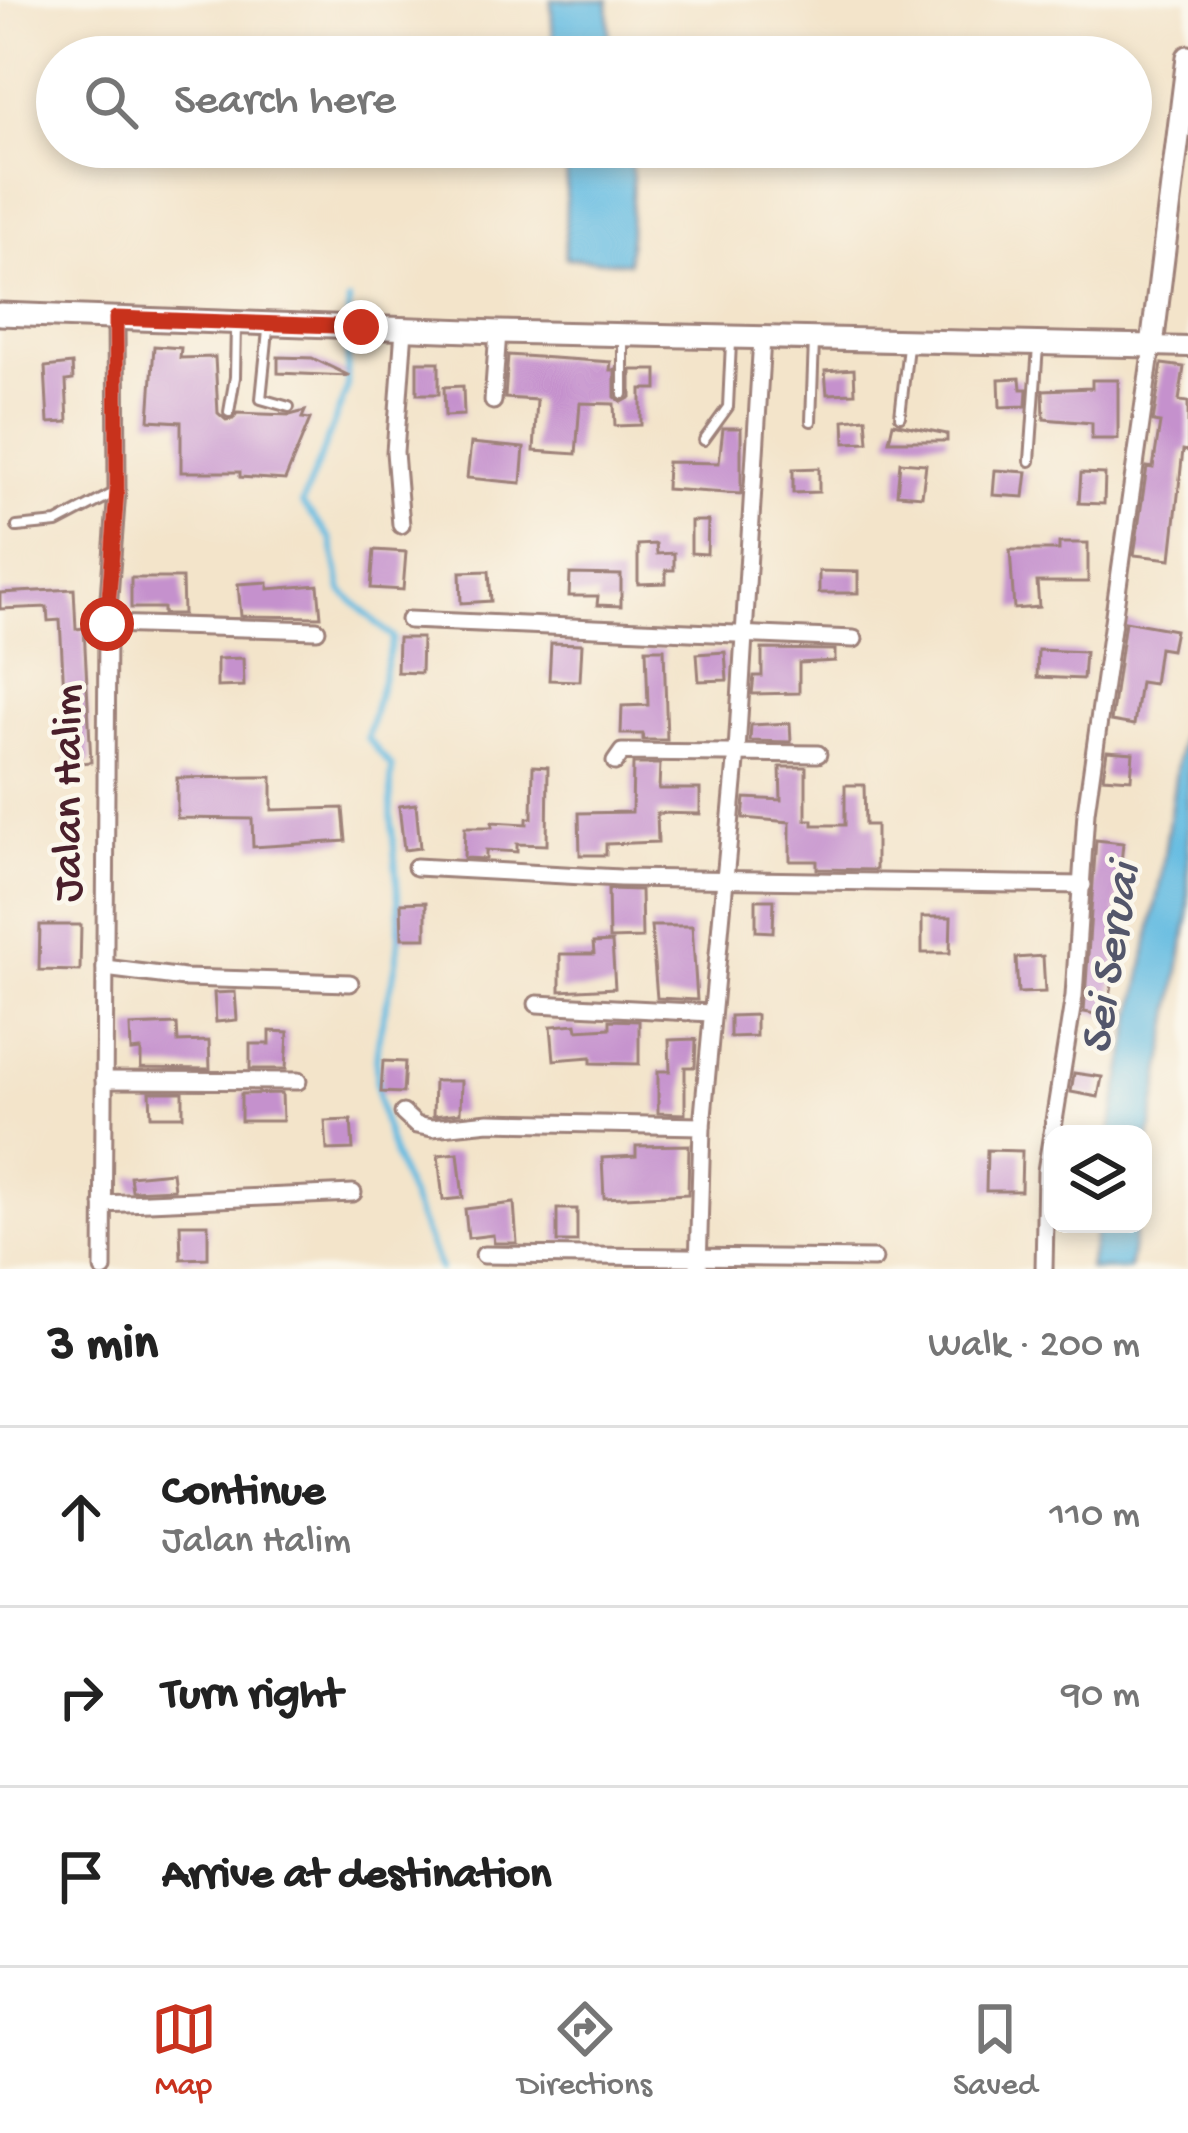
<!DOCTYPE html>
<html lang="en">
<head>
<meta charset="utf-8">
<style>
  :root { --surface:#fff; --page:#f2f2f2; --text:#222; --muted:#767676; --line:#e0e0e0; --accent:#c8321e }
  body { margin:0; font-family:"Gochi Hand",sans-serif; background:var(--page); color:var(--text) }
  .controls { position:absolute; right:36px; bottom:36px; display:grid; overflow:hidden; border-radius:24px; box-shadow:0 6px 18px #0003 }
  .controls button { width:108px; height:108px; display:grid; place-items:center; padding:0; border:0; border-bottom:3px solid var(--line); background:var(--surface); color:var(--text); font:60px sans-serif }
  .stop { position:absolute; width:36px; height:36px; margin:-27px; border:9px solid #c8321e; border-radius:50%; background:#fff }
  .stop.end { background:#c8321e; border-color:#fff; box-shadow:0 3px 12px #0008 }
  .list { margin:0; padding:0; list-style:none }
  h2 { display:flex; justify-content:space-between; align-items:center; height:156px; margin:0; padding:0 48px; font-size:51px }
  h2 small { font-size:39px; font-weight:400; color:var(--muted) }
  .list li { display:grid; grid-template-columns:78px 1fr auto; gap:36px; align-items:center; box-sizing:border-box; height:180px; padding:0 48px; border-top:3px solid var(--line) }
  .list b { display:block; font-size:45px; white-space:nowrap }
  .list p { margin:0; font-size:39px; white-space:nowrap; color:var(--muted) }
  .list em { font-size:39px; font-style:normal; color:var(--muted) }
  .icon { flex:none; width:66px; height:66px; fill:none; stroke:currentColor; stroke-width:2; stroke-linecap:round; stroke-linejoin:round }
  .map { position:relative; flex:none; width:1188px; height:1269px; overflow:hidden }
  .search { position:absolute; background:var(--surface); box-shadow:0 6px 18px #0003; left:36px; right:36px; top:36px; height:132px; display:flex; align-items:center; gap:30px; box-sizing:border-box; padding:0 42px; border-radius:66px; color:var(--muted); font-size:45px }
  .sheet { height:696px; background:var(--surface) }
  nav { display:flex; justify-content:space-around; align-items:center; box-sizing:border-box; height:168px; border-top:3px solid var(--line); background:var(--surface); font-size:33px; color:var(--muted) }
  nav a { display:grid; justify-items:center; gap:6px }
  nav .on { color:var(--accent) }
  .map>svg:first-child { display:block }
  .water { fill:#64bbe1; stroke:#576d86; stroke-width:3 }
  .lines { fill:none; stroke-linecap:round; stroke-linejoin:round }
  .stream { stroke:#64bbe1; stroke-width:6 }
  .building { fill:#c591cd }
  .service-casing { stroke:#9e827a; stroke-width:14 }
  .minor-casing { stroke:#9e827a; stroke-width:21 }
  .tertiary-casing { stroke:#9e827a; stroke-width:24 }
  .secondary-casing { stroke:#9e827a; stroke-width:27 }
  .service { stroke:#fff; stroke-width:8 }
  .minor { stroke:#fff; stroke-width:15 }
  .tertiary { stroke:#fff; stroke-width:18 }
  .secondary { stroke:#fff; stroke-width:21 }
  .route { stroke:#c8321e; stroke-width:15 }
  .labels { text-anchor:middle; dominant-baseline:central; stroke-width:9; stroke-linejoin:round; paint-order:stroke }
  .street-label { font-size:45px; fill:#4a1f2b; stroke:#fbf7ec }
  .water-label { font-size:48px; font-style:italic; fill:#53566b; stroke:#fbf7ec }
</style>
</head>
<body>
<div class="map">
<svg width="1188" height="1269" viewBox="0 0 1188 1269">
  <rect width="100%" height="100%" fill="#fbf7ec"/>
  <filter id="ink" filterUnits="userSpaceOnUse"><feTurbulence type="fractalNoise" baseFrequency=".00833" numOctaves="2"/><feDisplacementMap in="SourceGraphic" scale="24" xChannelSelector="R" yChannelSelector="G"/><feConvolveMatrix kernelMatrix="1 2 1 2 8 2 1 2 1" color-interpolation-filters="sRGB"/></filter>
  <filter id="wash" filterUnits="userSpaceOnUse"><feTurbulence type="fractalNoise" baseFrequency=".004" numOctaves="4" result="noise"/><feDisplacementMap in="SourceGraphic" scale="48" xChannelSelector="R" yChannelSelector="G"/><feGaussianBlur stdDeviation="2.7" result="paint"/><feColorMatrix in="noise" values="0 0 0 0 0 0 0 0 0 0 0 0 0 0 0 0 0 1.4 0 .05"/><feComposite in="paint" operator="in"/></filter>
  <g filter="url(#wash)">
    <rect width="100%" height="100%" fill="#f3e4ca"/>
    <g class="water">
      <path d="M 551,0 L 608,0 L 610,57 L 554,57 Z"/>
      <path d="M 567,147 L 628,147 L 633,179 L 628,263 L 565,258 Z"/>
      <path d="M 1188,686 L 1188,917 L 1143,1178 L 1143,1134 L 1110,1134 L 1161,877 Z"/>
      <path d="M 1097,1224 L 1136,1224 L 1129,1269 L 1089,1269 Z"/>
    </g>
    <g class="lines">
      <g class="stream">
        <path d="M 348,321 L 349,301"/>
        <path d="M 348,335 L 347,389 L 302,504 L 331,539 L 342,591 L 393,638 L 367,738 L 392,767 C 387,822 400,876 399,932 C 399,978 376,1022 376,1068 C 376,1132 417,1209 440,1269"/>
      </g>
    </g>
    <g id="blocks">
      <g class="building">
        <path d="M 154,346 L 181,348 L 180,358 L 215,357 L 218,413 L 226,420 L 233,419 L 237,413 L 290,415 L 305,411 L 302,418 L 310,419 L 285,480 L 240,477 L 240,472 L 181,472 L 181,422 L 149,420 Z"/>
        <path d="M 508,355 L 611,362 L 610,370 L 615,370 L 615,397 L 622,402 L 631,397 L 631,370 L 657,370 L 657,389 L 641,389 L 641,425 L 615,426 L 614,404 L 580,403 L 576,454 L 534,451 L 537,400 L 505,398 Z"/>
        <path d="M 278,357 L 312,358 L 350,376 L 278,373 Z"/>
        <rect x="417" y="362" width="22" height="32"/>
        <path d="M 72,364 L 73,380 L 66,381 L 68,422 L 48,423 L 45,367 Z"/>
        <path d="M 1162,364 L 1184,367 L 1179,401 L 1188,402 L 1188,451 L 1183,450 L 1171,559 L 1134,555 L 1147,467 L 1153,468 L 1160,423 L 1153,422 Z"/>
        <path d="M 854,369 L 855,393 L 827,394 L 825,371 Z"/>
        <path d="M 1020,378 L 1021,389 L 1027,389 L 1026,406 L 1000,407 L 999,379 Z"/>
        <path d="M 1092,380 L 1118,380 L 1118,439 L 1092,439 L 1092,423 L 1044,419 L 1043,390 L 1092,388 Z"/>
        <path d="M 463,386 L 464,415 L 445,416 L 444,387 Z"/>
        <path d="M 866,418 L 868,442 L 845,443 L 844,420 Z"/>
        <path d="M 893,423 L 947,434 L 947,441 L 889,441 Z"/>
        <path d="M 723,428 L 741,428 L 741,494 L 666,489 L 667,462 L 719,463 Z"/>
        <path d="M 471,443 L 524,448 L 521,483 L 467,478 Z"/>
        <path d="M 900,462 L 926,464 L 922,496 L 897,494 Z"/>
        <path d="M 819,468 L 819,492 L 793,493 L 793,469 Z"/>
        <path d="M 995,470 L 1027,472 L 1024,497 L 993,495 Z"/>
        <path d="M 1081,473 L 1105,474 L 1104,504 L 1079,503 Z"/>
        <path d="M 691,521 L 708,521 L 707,554 L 691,553 Z"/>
        <path d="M 1059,543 L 1088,543 L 1088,582 L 1037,582 L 1039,607 L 1014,609 L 1010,550 L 1059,550 Z"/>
        <path d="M 656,544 L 657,554 L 674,553 L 674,570 L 666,570 L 666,583 L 638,584 L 638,545 Z"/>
        <path d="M 374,550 L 406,552 L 403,590 L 371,588 Z"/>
        <path d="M 489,571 L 491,601 L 461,603 L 460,572 Z"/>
        <path d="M 819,571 L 858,572 L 858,593 L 819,593 Z"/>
        <path d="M 570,574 L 621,575 L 621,606 L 597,605 L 598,596 L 569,596 Z"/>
        <path d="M 131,578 L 182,578 L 183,614 L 163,614 L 163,608 L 131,608 Z"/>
        <path d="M 268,582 L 268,589 L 318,585 L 321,617 L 241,616 L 238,584 Z"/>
        <path d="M 74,589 L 76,629 L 84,628 L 91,762 L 68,764 L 60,620 L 48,621 L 47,607 L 0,609 L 0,593 Z"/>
        <path d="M 1125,621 L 1175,630 L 1171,650 L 1159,648 L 1154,684 L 1140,682 L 1134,725 L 1111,721 Z"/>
        <path d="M 398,638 L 422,638 L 421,673 L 397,672 Z"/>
        <path d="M 551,643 L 582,644 L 580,681 L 549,680 Z"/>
        <path d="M 646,649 L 664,649 L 667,740 L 643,740 L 643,734 L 621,734 L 622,706 L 648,705 Z"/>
        <path d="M 762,649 L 835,650 L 835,661 L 799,663 L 799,693 L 752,694 L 754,676 L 762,676 Z"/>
        <path d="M 1038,650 L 1085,652 L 1083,679 L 1037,677 Z"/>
        <path d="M 725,652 L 727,680 L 699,681 L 697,654 Z"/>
        <path d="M 243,658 L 244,686 L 217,687 L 217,659 Z"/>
        <path d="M 790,723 L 791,742 L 750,741 L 751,725 Z"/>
        <path d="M 1107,751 L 1133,753 L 1131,779 L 1103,777 Z"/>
        <path d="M 633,764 L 660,764 L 659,789 L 700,789 L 700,814 L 657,813 L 658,842 L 606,844 L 606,855 L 580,855 L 579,813 L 632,812 Z"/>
        <path d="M 533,766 L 548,767 L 547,845 L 517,844 L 517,852 L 486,850 L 486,859 L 464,858 L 465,827 L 492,827 L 492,822 L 527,824 L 527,818 L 532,818 Z"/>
        <path d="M 780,767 L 806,767 L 806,820 L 813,820 L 813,825 L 845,825 L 845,785 L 864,785 L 865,825 L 876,825 L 876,870 L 817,869 L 817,861 L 790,861 L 790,822 L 743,818 L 745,798 L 781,800 Z"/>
        <path d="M 253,777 L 272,777 L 272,810 L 343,808 L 346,841 L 253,847 L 252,819 L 177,818 L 177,778 Z"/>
        <path d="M 416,804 L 420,848 L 404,850 L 399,806 Z"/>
        <path d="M 1096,840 L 1123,843 L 1116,914 L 1119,914 L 1117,954 L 1107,1016 L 1084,1012 Z"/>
        <path d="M 608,889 L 641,890 L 642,938 L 609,939 Z"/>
        <path d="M 756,900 L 774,900 L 773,932 L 756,931 Z"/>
        <path d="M 426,902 L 426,938 L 402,938 L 401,903 Z"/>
        <path d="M 922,917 L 951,917 L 950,953 L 922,953 Z"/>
        <path d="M 40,925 L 81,925 L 80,971 L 39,970 Z"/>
        <path d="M 651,926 L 692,926 L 697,1000 L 657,998 Z"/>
        <path d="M 612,942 L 615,988 L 560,991 L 560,954 L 594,954 L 593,943 Z"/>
        <path d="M 1043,956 L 1045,992 L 1018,993 L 1016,958 Z"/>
        <path d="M 235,992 L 237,1020 L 216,1022 L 214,993 Z"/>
        <path d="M 756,1015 L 756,1036 L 730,1037 L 730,1016 Z"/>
        <path d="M 610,1020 L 639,1021 L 639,1064 L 591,1063 L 591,1057 L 554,1060 L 551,1026 L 576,1024 L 577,1030 L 610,1028 Z"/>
        <path d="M 177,1024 L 178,1042 L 209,1041 L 210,1069 L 141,1068 L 141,1050 L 131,1051 L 130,1026 Z"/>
        <path d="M 270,1031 L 288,1032 L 286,1069 L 250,1069 L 250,1044 L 270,1044 Z"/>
        <path d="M 696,1039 L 695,1067 L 685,1067 L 685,1114 L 658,1113 L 658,1071 L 670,1071 L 669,1040 Z"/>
        <path d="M 383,1061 L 405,1062 L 403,1093 L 381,1092 Z"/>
        <path d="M 1074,1073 L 1102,1077 L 1098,1097 L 1071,1092 Z"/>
        <path d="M 434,1081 L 461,1081 L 460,1113 L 433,1116 Z"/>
        <path d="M 150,1092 L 183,1092 L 183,1116 L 151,1116 Z"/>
        <path d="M 282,1093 L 283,1121 L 241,1121 L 241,1094 Z"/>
        <path d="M 351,1120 L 353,1149 L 327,1150 L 325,1121 Z"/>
        <path d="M 689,1145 L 688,1194 L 604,1198 L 602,1158 L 636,1156 L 636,1146 Z"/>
        <path d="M 987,1150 L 1022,1151 L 1021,1191 L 986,1191 Z"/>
        <path d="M 458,1153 L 463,1198 L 443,1200 L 438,1155 Z"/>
        <path d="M 172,1172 L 174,1189 L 132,1191 L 130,1176 Z"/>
        <path d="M 514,1203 L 517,1243 L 494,1243 L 493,1235 L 468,1238 L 465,1209 Z"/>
        <rect x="557" y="1209" width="20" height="33"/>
        <path d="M 180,1224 L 208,1224 L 208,1258 L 181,1259 Z"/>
      </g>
    </g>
  </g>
  <g filter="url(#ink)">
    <use href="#blocks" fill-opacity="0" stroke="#9e827a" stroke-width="3"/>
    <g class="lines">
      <g class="service-casing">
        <g id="service">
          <path d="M 268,330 L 261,399 L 289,407"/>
          <path d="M 623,394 L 623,336"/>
          <path d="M 229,412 L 235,377 L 236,324"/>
          <path d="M 900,416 L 908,346"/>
          <path d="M 811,421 L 814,341"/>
          <path d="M 704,440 L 728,407 L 731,342"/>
          <path d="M 1030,461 L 1038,346"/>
          <path d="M 17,527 L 57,523 L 116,492"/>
        </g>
      </g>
      <g class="minor-casing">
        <g id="minor">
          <path d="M 493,401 L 498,332"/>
          <path d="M 401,525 L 395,452 L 404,329"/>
          <path d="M 409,620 L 854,639"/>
          <path d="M 107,624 L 317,630"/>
          <path d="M 615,762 L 622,752 L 818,754"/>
          <path d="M 416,867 L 620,878 L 1083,885"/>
          <path d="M 105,968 L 184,978 L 350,983"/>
          <path d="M 537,1004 L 711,1013"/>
          <path d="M 104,1080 L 298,1081"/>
          <path d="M 403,1113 L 416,1125 L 432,1128 L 489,1122 L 702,1126"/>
          <path d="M 103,1204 L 353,1193"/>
          <path d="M 484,1255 L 874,1259"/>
          <path d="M 103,1269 L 107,624 L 117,491 L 116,318"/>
          <path d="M 698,1269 L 702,1126 L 737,751 L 762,338"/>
          <path d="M 1044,1269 L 1046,1171 L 1074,996 L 1086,812 L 1152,346"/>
        </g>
      </g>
      <g class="tertiary-casing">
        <path id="tertiary" d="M 1152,346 L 1188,347"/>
      </g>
      <g class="secondary-casing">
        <path id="secondary" d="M 0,314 L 498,332 L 1152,346 L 1188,57"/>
      </g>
      <use href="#service" class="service"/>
      <use href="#minor" class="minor"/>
      <use href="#tertiary" class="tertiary"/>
      <use href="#secondary" class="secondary"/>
    </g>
  </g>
  <g class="lines" filter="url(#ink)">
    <path class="route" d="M 107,624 L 117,491 L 116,318 L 361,327"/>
  </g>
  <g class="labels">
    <g class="street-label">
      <text transform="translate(70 793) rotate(-90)">Jalan Halim</text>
    </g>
    <g class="water-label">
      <text transform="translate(1114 959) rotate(-81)">Sei Seruai</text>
    </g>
  </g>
</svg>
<div class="controls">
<button><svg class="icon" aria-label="layers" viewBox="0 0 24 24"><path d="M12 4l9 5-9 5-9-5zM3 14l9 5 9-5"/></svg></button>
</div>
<div class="stop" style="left:107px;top:624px"></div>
<div class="stop end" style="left:361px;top:327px"></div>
<div class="search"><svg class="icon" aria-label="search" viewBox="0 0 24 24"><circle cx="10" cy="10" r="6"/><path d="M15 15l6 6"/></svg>Search here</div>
</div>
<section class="sheet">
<h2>3 min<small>Walk · 200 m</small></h2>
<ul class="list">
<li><svg class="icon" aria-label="ahead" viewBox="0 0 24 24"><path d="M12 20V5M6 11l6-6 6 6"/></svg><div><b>Continue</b><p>Jalan Halim</p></div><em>110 m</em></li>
<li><svg class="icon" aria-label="right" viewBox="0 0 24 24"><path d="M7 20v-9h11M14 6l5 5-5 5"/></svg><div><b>Turn right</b></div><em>90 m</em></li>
<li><svg class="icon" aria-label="arrive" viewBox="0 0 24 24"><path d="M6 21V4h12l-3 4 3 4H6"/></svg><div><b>Arrive at destination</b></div></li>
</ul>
</section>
<nav>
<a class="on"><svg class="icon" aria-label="map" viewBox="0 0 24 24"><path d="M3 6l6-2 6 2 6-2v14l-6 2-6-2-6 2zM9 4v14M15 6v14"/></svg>Map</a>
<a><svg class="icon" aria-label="directions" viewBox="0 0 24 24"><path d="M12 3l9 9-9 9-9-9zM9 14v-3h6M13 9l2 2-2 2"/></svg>Directions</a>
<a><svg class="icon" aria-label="saved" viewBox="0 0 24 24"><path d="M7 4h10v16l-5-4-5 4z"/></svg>Saved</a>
</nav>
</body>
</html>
